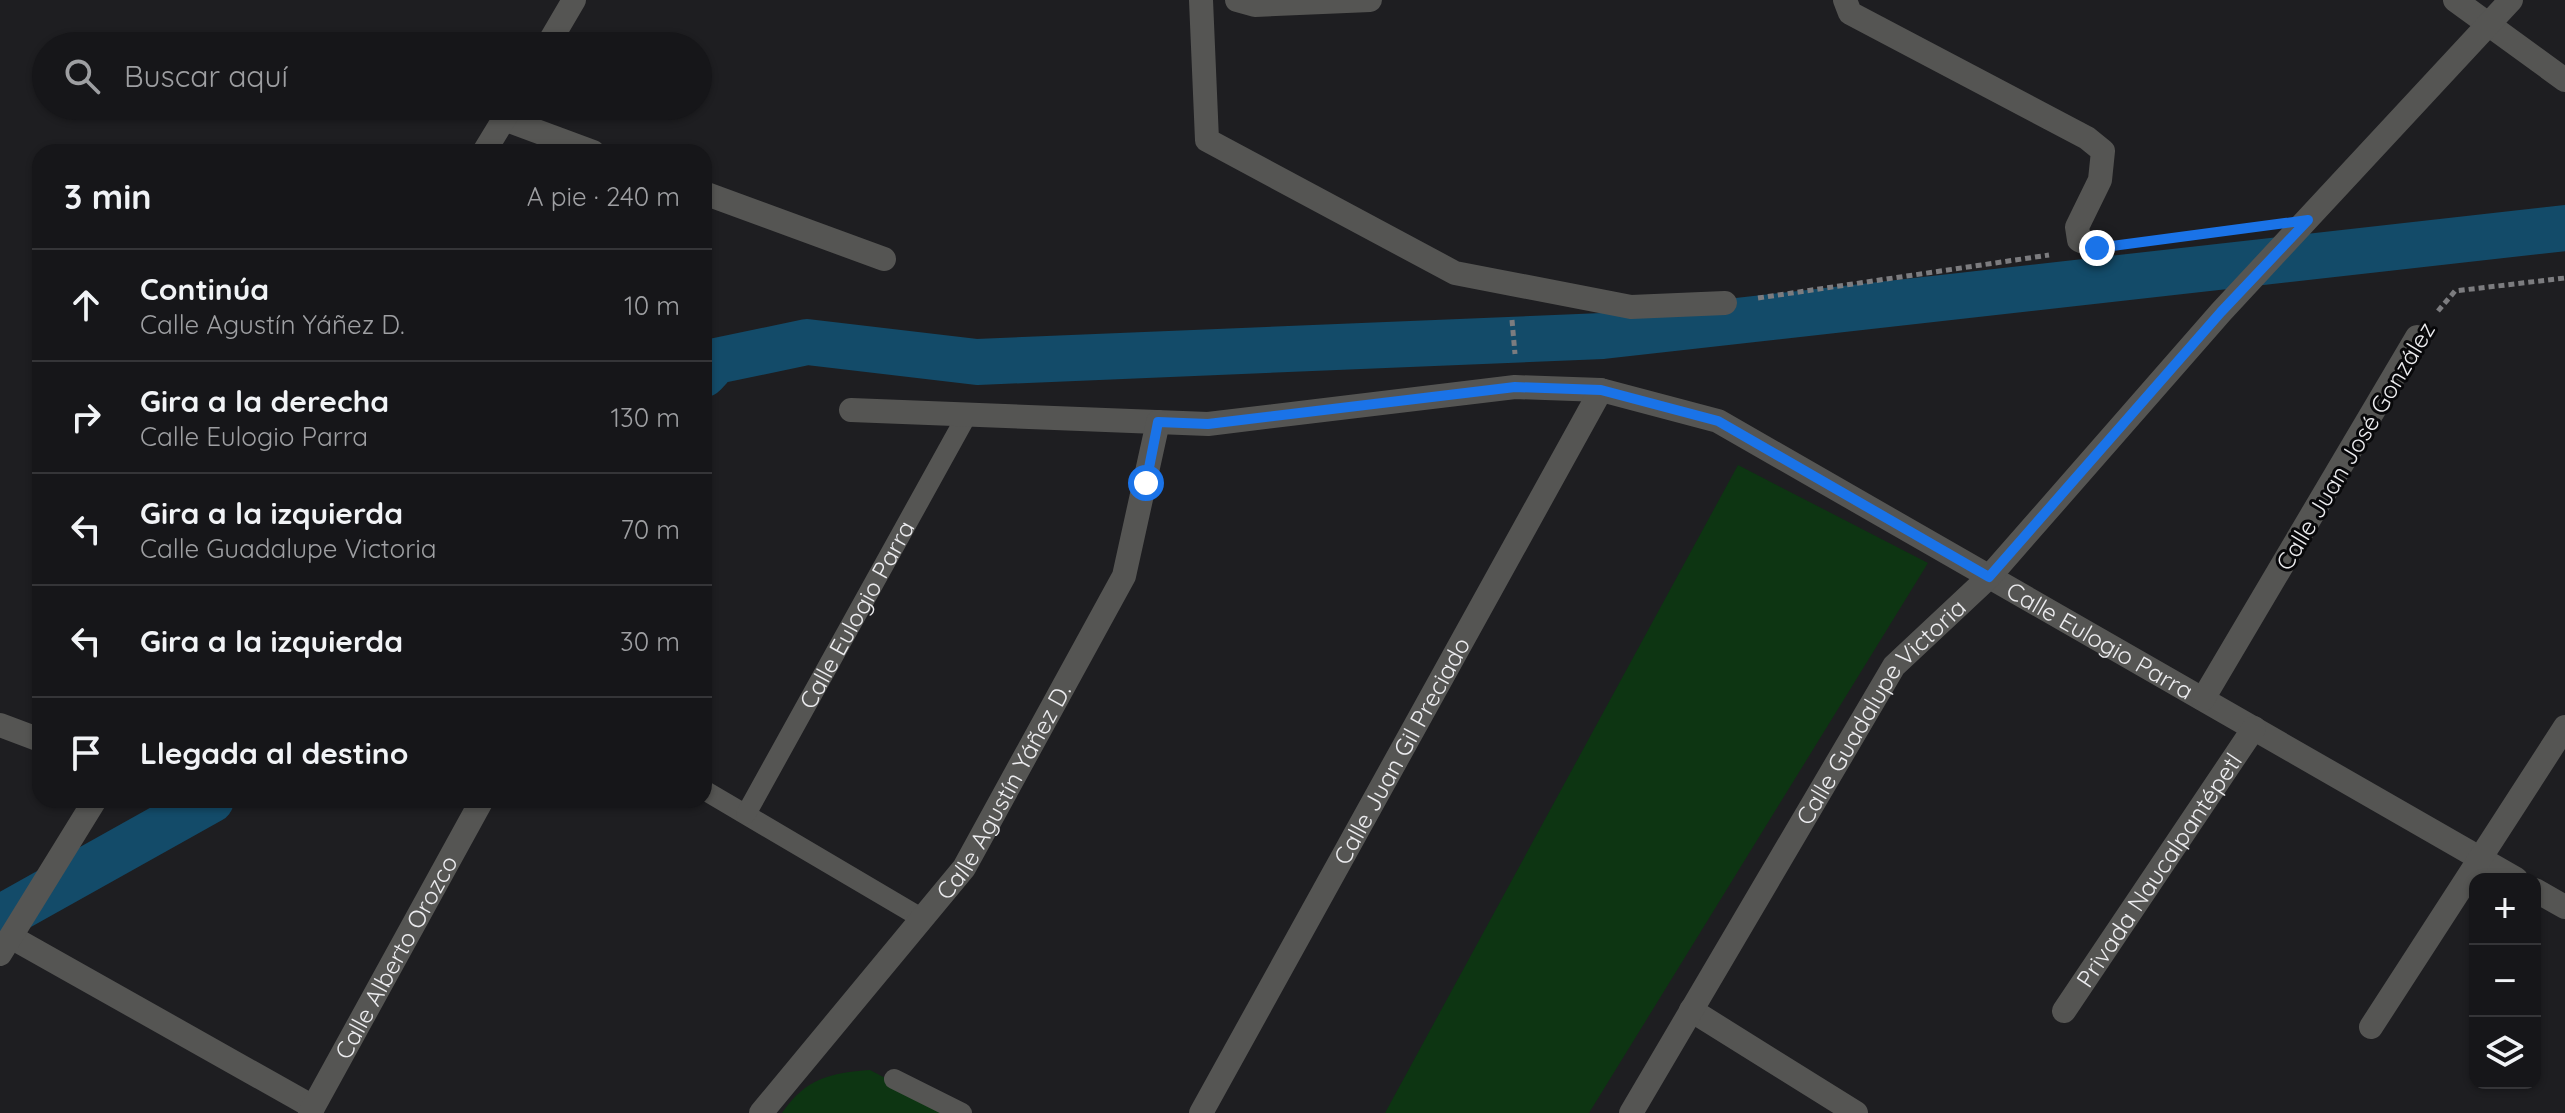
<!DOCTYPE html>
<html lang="es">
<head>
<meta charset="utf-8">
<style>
  :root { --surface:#161619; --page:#1f1f22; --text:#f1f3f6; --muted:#9e9fa2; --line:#353538 }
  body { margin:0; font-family:Quicksand,sans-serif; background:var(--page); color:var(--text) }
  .controls { position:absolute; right:24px; bottom:24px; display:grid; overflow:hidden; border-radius:16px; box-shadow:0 2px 6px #0004 }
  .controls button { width:72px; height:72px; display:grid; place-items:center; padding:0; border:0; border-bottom:2px solid var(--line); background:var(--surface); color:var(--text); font:40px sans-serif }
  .stop { position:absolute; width:24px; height:24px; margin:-18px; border:6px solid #1a73e8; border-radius:50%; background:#fff }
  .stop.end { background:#1a73e8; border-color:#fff; box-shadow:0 2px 8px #0008 }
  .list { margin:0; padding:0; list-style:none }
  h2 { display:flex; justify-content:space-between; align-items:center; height:104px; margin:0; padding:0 32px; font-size:34px }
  h2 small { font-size:26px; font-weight:400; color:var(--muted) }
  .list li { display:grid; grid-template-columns:52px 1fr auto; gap:24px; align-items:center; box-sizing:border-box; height:112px; padding:0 32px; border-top:2px solid var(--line) }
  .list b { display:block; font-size:30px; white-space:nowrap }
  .list p { margin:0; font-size:26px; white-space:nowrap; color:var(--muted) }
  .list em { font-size:26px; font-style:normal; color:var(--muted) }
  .icon { flex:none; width:44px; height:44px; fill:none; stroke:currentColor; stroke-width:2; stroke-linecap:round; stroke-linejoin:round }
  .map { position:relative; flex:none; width:2565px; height:1113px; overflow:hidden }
  .search { position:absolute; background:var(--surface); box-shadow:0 2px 6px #0004; left:32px; top:32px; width:680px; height:88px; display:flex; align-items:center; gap:20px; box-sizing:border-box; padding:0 28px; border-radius:44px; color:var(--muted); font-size:30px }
  .panel { position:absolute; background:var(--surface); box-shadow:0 2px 6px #0004; left:32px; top:144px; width:680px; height:664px; border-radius:24px }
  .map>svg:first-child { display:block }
  .green { fill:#0d3512 }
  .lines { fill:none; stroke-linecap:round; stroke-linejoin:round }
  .canal { stroke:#134b69; stroke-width:46 }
  .path { stroke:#7c7c7f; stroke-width:5; stroke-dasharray:6 4; stroke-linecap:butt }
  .service { stroke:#555553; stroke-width:20 }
  .minor { stroke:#555553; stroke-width:24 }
  .tertiary { stroke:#555553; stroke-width:24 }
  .route { stroke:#1a73e8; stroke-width:10 }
  .labels { text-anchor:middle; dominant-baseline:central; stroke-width:6; stroke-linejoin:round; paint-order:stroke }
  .street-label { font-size:24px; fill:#ececef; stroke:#08080a }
</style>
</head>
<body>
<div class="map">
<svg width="2565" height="1113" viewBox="0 0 2565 1113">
  <rect width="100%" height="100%" fill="#1e1e21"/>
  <g class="green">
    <path d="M 1738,465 L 1928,563 L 1589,1113 L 1385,1113 Z"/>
    <path d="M 870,1070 L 952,1113 L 782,1113 C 806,1078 830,1073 870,1070 Z"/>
  </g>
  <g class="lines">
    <g class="canal">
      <path d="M 704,374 L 716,361 L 807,342 L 977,362 L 1603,336 L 2565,228"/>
      <path d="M 0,918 L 211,800"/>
    </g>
    <g class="path">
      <path d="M 2130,244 L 2251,227"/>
      <path d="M 1758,298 L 2049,255"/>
      <path d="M 2438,311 L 2455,291 L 2565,278"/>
      <path d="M 1512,320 L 1515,354"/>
    </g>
    <g class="service">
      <path d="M 704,790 L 923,919"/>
      <path id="s1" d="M 746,814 L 967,415"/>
      <path d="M 894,1079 L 962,1113"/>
    </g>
    <g class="minor">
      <path d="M 1201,0 L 1207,140 L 1455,273 L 1631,307 L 1725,303"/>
      <path d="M 1237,0 L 1255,5 L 1370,0"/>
      <path d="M 1845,0 L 1850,13 L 2087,138 L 2103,151 L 2100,180 L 2077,227 L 2079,240 L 2097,248"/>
      <path d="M 2455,0 L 2565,80"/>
      <path d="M 504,119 L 593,152"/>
      <path d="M 704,193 L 884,259"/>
      <path id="s2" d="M 851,410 L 1208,424 L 1515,387 L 1601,390 L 1718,421 L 2516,879"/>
      <path d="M 2203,699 L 2417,337"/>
      <path d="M 0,725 L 40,740"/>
      <path d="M 2535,890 L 2565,907"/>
      <path d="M 11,937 L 313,1107"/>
      <path d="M 1691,1010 L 1856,1113"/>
      <path id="s3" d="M 2064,1011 L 2254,728"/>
      <path d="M 2371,1027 L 2565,727"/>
      <path id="s4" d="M 310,1113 L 482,800"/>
      <path id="s5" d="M 761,1113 L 964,868 L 1124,576 L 1158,422"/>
      <path id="s6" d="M 1201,1113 L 1601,390"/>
      <path id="s7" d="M 1631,1113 L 1894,666 L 1989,577 L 2221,312 L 2511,0"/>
    </g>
    <g class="tertiary">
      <path d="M 547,46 L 574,0"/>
      <path d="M 484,152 L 512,106"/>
      <path d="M 0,954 L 95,800"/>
    </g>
  </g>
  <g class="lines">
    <path class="route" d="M 1146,483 L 1158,422 L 1208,424 L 1515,387 L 1601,390 L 1718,421 L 1989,577 L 2221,312 L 2308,220 L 2097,248"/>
  </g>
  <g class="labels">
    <g class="street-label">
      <text transform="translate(2355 446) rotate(-59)">Calle Juan José González</text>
      <text stroke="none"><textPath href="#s1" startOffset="228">Calle Eulogio Parra</textPath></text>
      <text stroke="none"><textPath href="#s2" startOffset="1314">Calle Eulogio Parra</textPath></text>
      <text stroke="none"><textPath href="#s7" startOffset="474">Calle Guadalupe Victoria</textPath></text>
      <text stroke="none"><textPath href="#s6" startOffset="414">Calle Juan Gil Preciado</textPath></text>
      <text stroke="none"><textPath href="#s5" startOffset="404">Calle Agustín Yáñez D.</textPath></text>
      <text stroke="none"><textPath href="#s3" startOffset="170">Privada Naucalpantépetl</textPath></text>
      <text stroke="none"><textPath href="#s4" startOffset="178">Calle Alberto Orozco</textPath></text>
    </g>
  </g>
</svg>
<div class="controls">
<button>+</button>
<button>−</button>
<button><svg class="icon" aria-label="layers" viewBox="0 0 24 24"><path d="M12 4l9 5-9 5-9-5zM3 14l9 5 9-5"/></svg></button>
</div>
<div class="stop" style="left:1146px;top:483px"></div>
<div class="stop end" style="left:2097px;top:248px"></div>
<div class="search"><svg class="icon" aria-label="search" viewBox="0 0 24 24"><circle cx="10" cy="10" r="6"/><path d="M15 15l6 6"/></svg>Buscar aquí</div>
<section class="panel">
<h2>3 min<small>A pie · 240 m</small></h2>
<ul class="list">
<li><svg class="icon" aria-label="ahead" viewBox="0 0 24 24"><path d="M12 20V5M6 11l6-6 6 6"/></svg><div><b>Continúa</b><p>Calle Agustín Yáñez D.</p></div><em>10 m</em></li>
<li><svg class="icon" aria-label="right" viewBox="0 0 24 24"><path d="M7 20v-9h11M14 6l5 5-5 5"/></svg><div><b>Gira a la derecha</b><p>Calle Eulogio Parra</p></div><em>130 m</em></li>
<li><svg class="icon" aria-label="left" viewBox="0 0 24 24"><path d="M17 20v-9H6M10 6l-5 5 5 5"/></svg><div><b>Gira a la izquierda</b><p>Calle Guadalupe Victoria</p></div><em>70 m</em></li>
<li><svg class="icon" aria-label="left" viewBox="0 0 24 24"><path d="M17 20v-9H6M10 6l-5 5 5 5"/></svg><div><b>Gira a la izquierda</b></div><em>30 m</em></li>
<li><svg class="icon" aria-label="arrive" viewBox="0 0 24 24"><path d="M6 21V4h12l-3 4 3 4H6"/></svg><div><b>Llegada al destino</b></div></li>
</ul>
</section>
</div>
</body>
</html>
